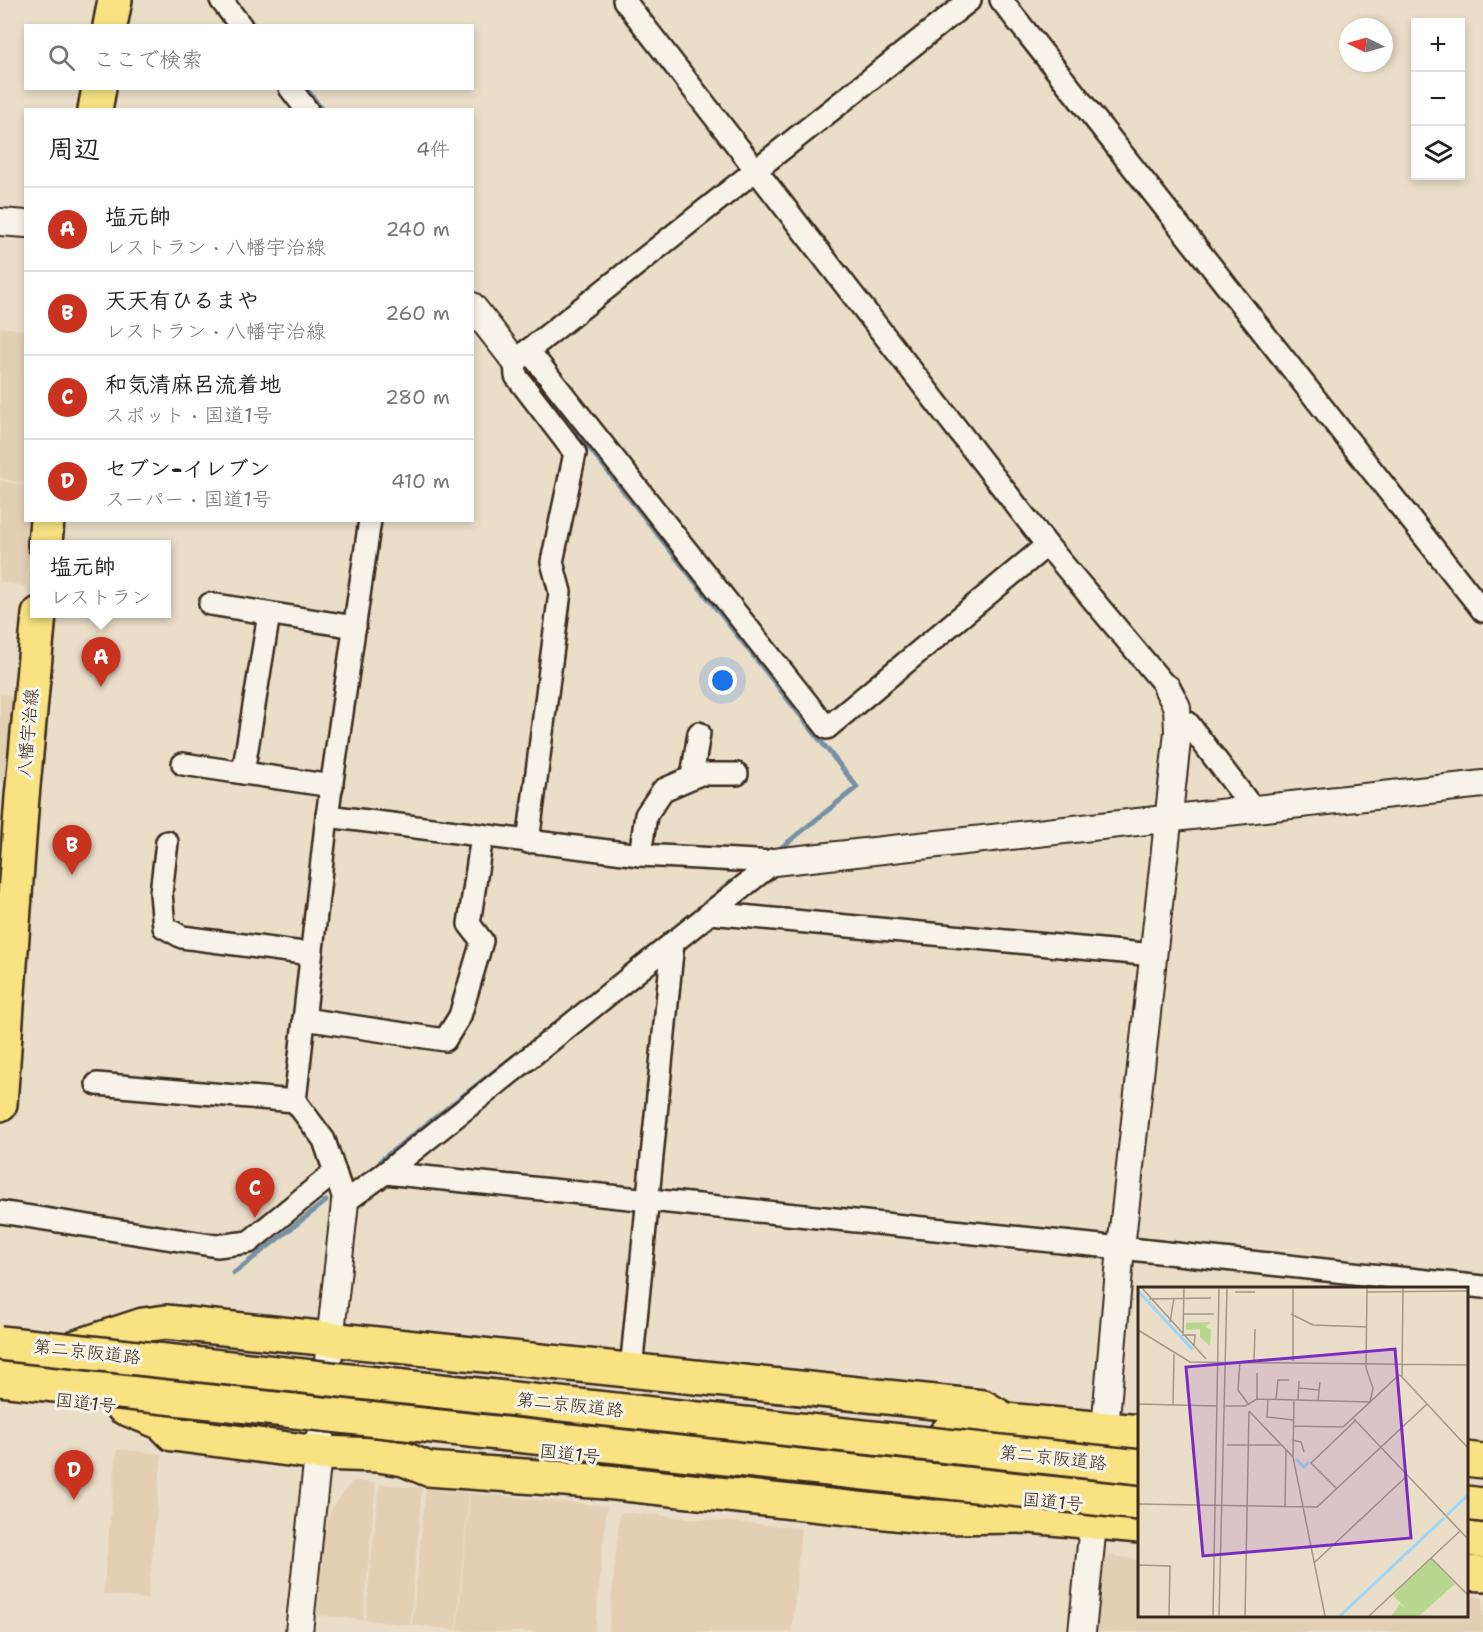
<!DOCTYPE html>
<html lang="ja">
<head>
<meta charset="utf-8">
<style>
  :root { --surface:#fff; --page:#f6f6f6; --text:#222; --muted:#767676; --line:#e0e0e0; --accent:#c8321e }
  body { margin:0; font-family:"Shantell Sans","Klee One",sans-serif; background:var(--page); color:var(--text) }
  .controls { position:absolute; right:18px; top:18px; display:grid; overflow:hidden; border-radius:0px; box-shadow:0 3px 9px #0003 }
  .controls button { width:54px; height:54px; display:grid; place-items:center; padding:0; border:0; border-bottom:2px solid var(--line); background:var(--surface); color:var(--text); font:30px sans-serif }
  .compass { position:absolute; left:1339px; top:18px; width:54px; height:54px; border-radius:50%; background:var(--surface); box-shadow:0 3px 9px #0003; rotate:275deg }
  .you { position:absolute; left:723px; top:681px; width:21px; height:21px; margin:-15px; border:4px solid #fff; border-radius:50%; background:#1a73e8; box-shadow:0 0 0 9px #1a73e833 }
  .badge { display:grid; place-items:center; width:39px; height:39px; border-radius:50%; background:var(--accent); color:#fff; font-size:20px; font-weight:700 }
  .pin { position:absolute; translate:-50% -50px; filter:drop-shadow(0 2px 3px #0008) }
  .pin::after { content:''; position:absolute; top:32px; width:21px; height:18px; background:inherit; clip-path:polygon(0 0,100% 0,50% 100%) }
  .popup { position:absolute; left:30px; top:540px; width:141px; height:78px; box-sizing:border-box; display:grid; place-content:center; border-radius:0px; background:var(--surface); filter:drop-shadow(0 2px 4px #0005); font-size:20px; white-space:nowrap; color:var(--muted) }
  .popup b { font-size:22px; color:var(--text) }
  .popup::after { content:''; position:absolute; left:50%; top:100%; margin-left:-12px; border:12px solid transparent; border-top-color:var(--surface) }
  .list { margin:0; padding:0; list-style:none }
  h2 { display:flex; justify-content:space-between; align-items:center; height:78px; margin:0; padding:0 24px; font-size:26px }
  h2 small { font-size:20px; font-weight:400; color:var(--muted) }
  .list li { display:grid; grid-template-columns:39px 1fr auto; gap:18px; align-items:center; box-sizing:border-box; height:84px; padding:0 24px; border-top:2px solid var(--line) }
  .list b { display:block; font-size:22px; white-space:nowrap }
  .list p { margin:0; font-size:20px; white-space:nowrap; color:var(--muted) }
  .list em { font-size:20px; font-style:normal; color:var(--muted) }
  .icon { flex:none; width:33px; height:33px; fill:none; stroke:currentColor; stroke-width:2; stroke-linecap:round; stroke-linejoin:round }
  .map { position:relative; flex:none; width:1483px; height:1632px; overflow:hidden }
  .search { position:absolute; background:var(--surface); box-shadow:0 3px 9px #0003; left:24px; top:24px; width:450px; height:66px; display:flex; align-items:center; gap:15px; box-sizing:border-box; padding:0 21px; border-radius:0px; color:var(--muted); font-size:22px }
  .panel { position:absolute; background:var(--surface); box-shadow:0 3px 9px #0003; left:24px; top:108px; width:450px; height:414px; border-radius:0px }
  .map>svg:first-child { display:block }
  .built { fill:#e3cfb4 }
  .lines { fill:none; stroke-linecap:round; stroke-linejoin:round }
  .stream { stroke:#7591a3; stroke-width:5 }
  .minor-casing { stroke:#3b2a1e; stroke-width:26 }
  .tertiary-casing { stroke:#3b2a1e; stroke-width:30 }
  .primary-casing { stroke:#3b2a1e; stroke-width:38 }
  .trunk-casing { stroke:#3b2a1e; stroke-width:38 }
  .motorway-casing { stroke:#3b2a1e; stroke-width:38 }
  .minor { stroke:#f7f3e8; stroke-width:21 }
  .tertiary { stroke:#f7f3e8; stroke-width:26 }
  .primary { stroke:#f8e281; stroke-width:33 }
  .trunk { stroke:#f8e281; stroke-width:33 }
  .motorway { stroke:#f8e281; stroke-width:33 }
  .motorway-bridge-casing { stroke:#3b2a1e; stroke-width:38; stroke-linecap:butt }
  .motorway-bridge { stroke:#f8e281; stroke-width:33 }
  .labels { text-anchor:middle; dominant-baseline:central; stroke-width:6; stroke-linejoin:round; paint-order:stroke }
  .street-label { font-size:18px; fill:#3b2a1e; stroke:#f7f3e8 }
  .inset-river { fill:none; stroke:#9bd5fb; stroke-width:3 }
  .inset-road { fill:none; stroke:#a59685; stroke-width:1.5 }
  .view { fill:#7b2cbf; fill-opacity:0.15; stroke:#7b2cbf; stroke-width:3 }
  .inset-edge { fill:none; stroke:#3b2a1e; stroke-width:3 }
</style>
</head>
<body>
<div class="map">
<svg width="1483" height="1632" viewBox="0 0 1483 1632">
  <rect width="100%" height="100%" fill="#ebdec9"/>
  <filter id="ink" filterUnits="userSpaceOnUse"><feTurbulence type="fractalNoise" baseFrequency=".0167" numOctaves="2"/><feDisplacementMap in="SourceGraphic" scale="12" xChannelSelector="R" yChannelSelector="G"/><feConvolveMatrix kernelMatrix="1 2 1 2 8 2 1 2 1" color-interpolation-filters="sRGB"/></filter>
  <g filter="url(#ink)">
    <g class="built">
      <path d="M 0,327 L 25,330 L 25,484 L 0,478 Z"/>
      <path d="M 0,480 L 25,486 L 26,520 L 30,521 L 25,586 L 0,582 Z"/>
      <path d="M 0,694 L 16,697 L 9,773 L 0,783 Z"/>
      <path d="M 117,1449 L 162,1454 L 148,1599 L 103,1594 Z"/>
      <path d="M 352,1481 L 376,1483 L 363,1620 L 316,1615 L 324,1539 L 330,1511 Z"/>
      <path d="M 379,1484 L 422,1488 L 410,1625 L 365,1620 Z"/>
      <path d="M 426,1489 L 469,1493 L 456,1630 L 412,1625 Z"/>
      <path d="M 470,1493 L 607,1506 L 595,1632 L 480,1632 L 457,1630 Z"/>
      <path d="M 620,1512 L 801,1528 L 792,1632 L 608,1632 Z"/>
      <path d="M 1106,1555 L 1139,1559 L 1140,1616 L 1466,1616 L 1467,1595 L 1483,1597 L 1483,1632 L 1097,1632 Z"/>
    </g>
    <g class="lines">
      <g class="stream">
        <path d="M 245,15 L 254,26"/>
        <path d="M 306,88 L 322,110"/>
        <path d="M 539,384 L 857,787 L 782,847"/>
        <path d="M 381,1160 L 514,1056"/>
        <path d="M 234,1273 L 326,1201"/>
      </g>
      <g class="minor-casing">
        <g id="minor">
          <path d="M 221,0 L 241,26"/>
          <path d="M 624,0 L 1047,545 L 1167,688"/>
          <path d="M 1001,0 L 1483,611"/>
          <path d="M 290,88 L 307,110"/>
          <path d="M 528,350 L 827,728 L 1047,545"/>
          <path d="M 370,520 L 327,816 L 295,1101 L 324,1140 L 345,1202 L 385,1173 L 774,862"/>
          <path d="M 210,604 L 355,627"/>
          <path d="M 1188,723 L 1254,810"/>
          <path d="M 183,764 L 332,786"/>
          <path d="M 243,773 L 269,614"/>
          <path d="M 692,777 L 699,733"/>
          <path d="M 327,816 L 640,855 L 774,862"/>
          <path d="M 167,842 L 161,893 L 164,927 L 182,937 L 311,954"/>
          <path d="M 528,842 L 560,592 L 552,562 L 575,453 L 516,376 L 515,361 L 970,0"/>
          <path d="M 640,855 L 646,815 L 663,790 L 700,774 L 737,774"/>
          <path d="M 710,913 L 1154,955"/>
          <path d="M 304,1019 L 445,1040 L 460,1016 L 482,941 L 469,924 L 482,836"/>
          <path d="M 97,1084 L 295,1101"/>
          <path d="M 385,1173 L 1121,1248 L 1483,1287"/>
          <path d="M 0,1212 L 217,1246 L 249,1242 L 335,1172"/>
          <path d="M 631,1370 L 673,942"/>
        </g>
      </g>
      <g class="tertiary-casing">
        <g id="tertiary">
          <path d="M 0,222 L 26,224"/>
          <path d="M 472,306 L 515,361"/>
          <path d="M 774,862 L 1483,784"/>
          <path d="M 299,1632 L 345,1202"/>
          <path d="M 1082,1632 L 1095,1506 L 1105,1429 L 1121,1248 L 1178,732 L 1177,707 L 1167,688"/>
        </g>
      </g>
      <g class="primary-casing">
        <g id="primary">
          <path d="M 110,26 L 115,0"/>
          <path d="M 95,110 L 99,88"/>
          <path d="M 45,544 L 47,520"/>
          <path d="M 0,1104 L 22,797 L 39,614"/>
        </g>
      </g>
      <g class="trunk-casing">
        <g id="trunk">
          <path d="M 73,1348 L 143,1325 L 166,1322 L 983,1407 L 1005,1420"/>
          <path d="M 123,1407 L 162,1423 L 173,1434 L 319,1453 L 378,1455 L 404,1459 L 428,1469 L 606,1482 L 932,1517 L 1029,1516 L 1140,1526"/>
          <path d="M 942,1439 L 956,1423 L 1005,1420 L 1140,1432"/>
          <path d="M 1466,1459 L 1483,1461"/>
          <path d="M 1466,1573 L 1483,1574"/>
        </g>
      </g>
      <g class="motorway-casing">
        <g id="motorway">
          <path d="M 1466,1503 L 1483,1505"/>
          <path d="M 1466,1539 L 1483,1541"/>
        </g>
      </g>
      <use href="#minor" class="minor"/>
      <use href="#tertiary" class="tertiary"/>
      <use href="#primary" class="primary"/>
      <use href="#trunk" class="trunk"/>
      <use href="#motorway" class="motorway"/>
      <g class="motorway-bridge-casing">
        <g id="motorway-bridge">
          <path d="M 0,1343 L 1140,1467"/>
          <path d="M 0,1379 L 1140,1503"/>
        </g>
      </g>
      <use href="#motorway-bridge" class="motorway-bridge"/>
    </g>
  </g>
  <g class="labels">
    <g class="street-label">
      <text transform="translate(28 733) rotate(-85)">八幡宇治線</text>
      <text transform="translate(87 1352) rotate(6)">第二京阪道路</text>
      <text transform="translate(86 1403) rotate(6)">国道1号</text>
      <text transform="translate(570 1405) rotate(6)">第二京阪道路</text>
      <text transform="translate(570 1454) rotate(6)">国道1号</text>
      <text transform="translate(1053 1458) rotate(6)">第二京阪道路</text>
      <text transform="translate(1053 1502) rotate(5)">国道1号</text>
    </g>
  </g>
  <g transform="translate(1138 1287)">
    <rect width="330" height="330" fill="#ebdec9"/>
    <path d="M 73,35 L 67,40 L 73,42 L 72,59 L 62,50 L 62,42 L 48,43 L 48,36 ZM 293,272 L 317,297 L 281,329 L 253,329 L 262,317 L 269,323 L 255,308 Z" fill="#b7d68e"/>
    <path class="inset-river" d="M 0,4 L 55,63M 158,172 L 166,180 L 171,175M 309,228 L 330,208M 202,329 L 306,231"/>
    <path class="inset-road" d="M 4,1 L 68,72M 265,1 L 264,90 L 330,161M 97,5 L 117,5M 229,5 L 330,4M 11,12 L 73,11M 46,27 L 76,27M 153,27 L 175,38 L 229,40M 32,35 L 36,11M 0,43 L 52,75 L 330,78M 46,48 L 57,48 L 56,59M 45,49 L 46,1M 102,74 L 100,103 L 111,118M 116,74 L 117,42M 155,74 L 155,1M 119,86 L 119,112M 161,101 L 181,103M 130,112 L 129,130 L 155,133M 138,112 L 140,93 L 151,93M 156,113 L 155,170 L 187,329M 160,113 L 161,94M 180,114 L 182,95M 0,117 L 78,119M 35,118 L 36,67M 87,119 L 107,119 L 119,112 L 232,115 L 261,88 L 264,90M 111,124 L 155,170M 216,132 L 330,252M 155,139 L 205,140 L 232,115 L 235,101 L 228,81 L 229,1M 154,153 L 163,155 L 166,165M 89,158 L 143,158M 199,202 L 173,176 L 218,133M 0,217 L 179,220 L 289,117M 147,220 L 148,163M 293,271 L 330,308M 176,276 L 270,188M 0,278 L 32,279 L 31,329M 75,329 L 81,1M 81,329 L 89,1M 107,329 L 111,124M 231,329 L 322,244"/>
    <path class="view" d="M 257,62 L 273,251 L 65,269 L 48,80 Z"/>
    <rect width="330" height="330" class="inset-edge"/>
  </g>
</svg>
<div class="controls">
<button>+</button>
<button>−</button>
<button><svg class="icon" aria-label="layers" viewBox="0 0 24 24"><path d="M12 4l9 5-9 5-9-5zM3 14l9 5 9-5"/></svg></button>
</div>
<svg class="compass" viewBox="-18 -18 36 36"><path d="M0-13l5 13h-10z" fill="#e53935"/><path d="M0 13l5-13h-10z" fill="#767676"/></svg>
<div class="you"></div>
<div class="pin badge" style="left:101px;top:687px">A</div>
<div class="popup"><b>塩元帥</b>レストラン</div>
<div class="pin badge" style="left:72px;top:875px">B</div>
<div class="pin badge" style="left:255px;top:1218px">C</div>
<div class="pin badge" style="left:74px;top:1500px">D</div>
<div class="search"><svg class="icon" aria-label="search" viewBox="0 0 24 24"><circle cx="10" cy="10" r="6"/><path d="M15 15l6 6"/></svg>ここで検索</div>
<section class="panel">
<h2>周辺<small>4件</small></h2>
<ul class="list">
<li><span class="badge">A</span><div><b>塩元帥</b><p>レストラン · 八幡宇治線</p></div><em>240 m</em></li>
<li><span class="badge">B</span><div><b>天天有ひるまや</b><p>レストラン · 八幡宇治線</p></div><em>260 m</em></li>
<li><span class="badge">C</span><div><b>和気清麻呂流着地</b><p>スポット · 国道1号</p></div><em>280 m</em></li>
<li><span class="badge">D</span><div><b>セブン-イレブン</b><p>スーパー · 国道1号</p></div><em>410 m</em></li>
</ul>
</section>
</div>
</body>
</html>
